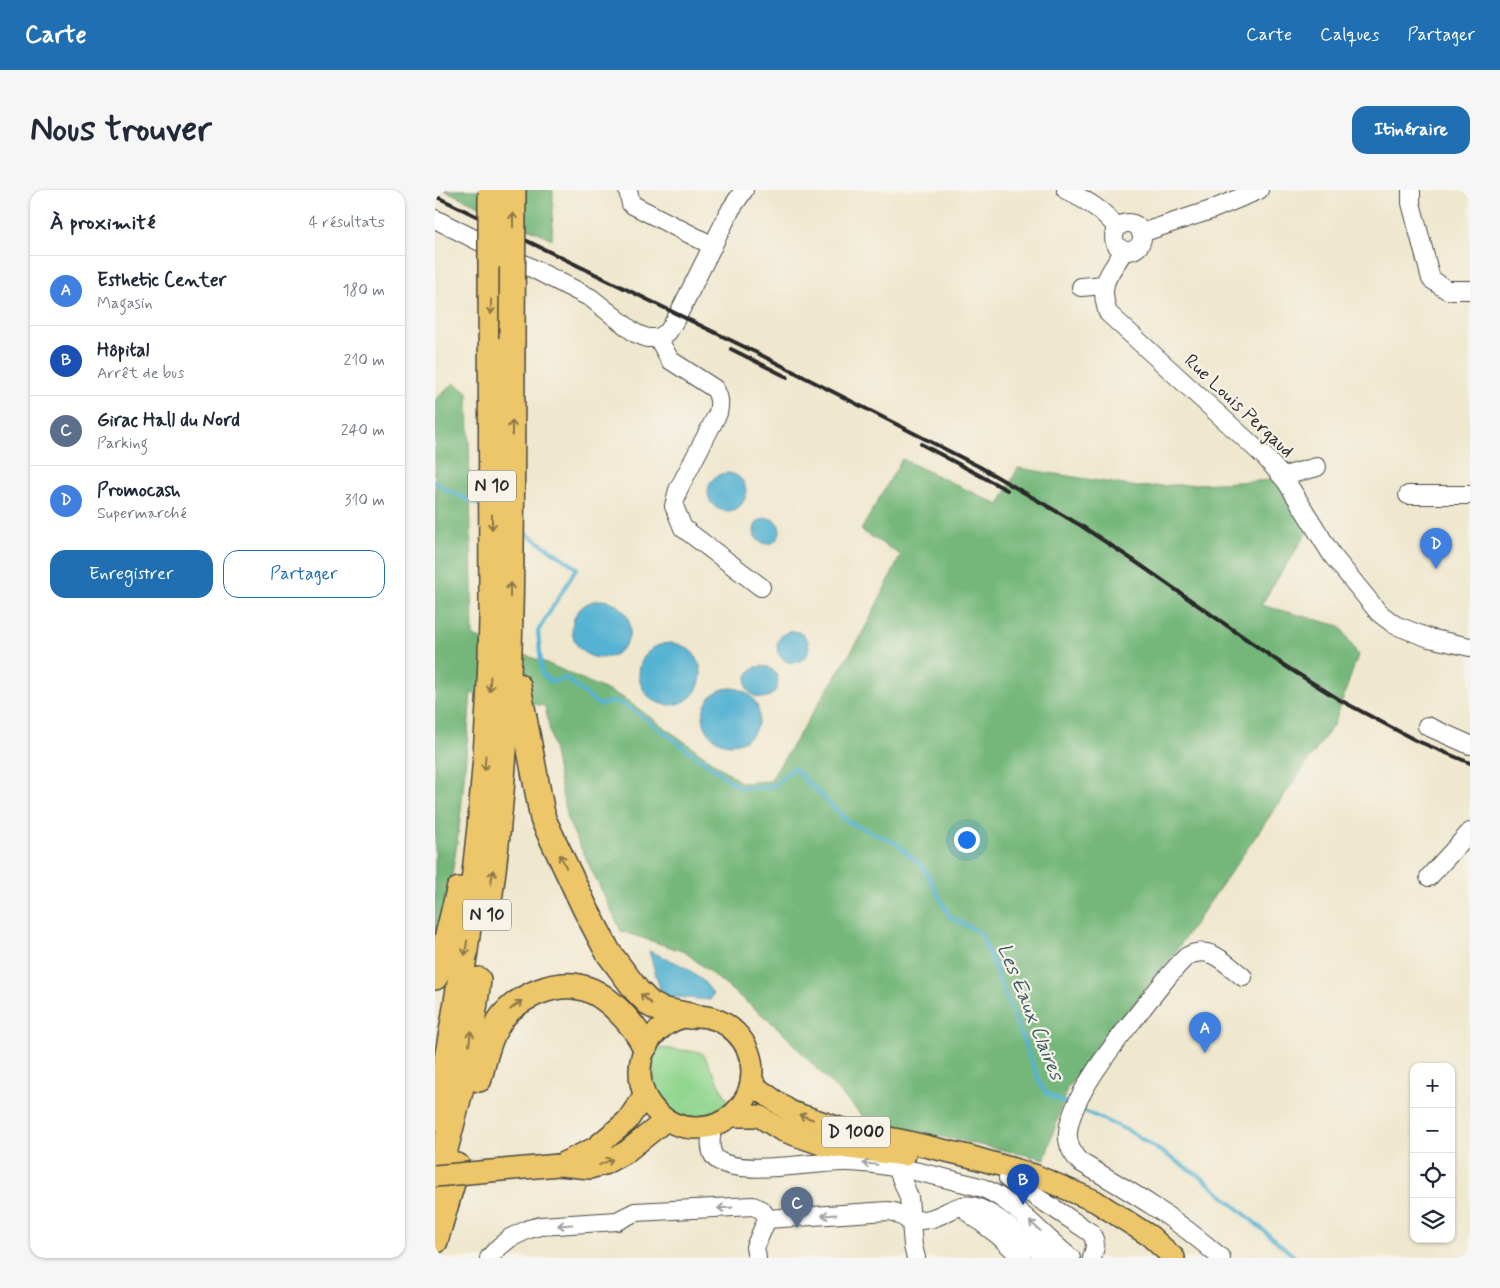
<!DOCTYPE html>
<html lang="fr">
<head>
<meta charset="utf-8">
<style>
  :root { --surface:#fff; --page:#f6f6f7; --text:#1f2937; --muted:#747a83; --line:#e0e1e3; --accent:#1f6fb2 }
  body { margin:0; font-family:Mynerve,sans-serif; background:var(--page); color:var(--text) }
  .controls { position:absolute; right:15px; bottom:15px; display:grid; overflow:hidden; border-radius:10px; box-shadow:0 1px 4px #0004 }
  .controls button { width:45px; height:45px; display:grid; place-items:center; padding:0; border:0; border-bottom:1px solid var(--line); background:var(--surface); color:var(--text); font:25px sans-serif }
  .you { position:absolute; left:531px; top:649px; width:18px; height:18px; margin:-12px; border:4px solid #fff; border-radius:50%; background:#1a73e8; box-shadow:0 0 0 8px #1a73e833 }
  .badge { display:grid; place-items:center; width:32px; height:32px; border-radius:50%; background:var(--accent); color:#fff; font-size:16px; font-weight:700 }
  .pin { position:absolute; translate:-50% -41px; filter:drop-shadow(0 1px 2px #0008) }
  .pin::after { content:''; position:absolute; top:26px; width:18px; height:15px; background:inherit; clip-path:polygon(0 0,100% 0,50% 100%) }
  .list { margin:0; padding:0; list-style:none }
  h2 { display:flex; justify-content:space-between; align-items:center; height:65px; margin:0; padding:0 20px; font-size:21px }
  h2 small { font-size:16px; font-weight:400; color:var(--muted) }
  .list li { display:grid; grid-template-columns:32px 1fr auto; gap:15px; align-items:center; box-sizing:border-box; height:70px; padding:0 20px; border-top:1px solid var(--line) }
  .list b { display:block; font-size:19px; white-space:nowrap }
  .list p { margin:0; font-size:16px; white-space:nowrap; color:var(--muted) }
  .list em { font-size:16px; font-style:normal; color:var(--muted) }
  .actions { display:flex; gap:10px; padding:15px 20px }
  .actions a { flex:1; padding:11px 0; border:1px solid var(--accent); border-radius:15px; text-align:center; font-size:18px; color:var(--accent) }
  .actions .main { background:var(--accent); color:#fff }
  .icon { flex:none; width:28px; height:28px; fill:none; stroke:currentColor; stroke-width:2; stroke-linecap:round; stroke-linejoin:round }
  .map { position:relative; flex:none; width:1035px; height:1068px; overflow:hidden; border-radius:15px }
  header { display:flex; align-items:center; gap:30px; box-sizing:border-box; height:70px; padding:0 25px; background:var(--accent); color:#fff }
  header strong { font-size:24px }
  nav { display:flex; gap:28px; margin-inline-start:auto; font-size:18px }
  .intro { display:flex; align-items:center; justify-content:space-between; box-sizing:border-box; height:120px; padding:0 30px }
  h1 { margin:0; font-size:35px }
  .button { padding:12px 22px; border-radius:15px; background:var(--accent); color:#fff; font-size:18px; font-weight:700 }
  main { display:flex; gap:30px; padding:0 30px }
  aside { flex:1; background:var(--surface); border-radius:15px; box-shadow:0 1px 4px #0004 }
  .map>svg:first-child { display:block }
  .green { fill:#91d68f; stroke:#5e805d }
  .forest { fill:#74b77a; stroke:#507152 }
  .water { fill:#54b2d2; stroke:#406e7e }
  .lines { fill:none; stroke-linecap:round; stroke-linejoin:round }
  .stream { stroke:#54b2d2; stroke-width:4 }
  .minor-casing { stroke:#484743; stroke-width:20 }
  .major-casing { stroke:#484743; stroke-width:24 }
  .highway-casing { stroke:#484743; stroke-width:28 }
  .minor { stroke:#fff; stroke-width:18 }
  .major { stroke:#ecc669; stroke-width:21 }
  .highway { stroke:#ecc669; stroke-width:25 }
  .rail { stroke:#2b2b2b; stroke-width:4 }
  .major-bridge-casing { stroke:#484743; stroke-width:24; stroke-linecap:butt }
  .highway-bridge-casing { stroke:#484743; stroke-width:28; stroke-linecap:butt }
  .major-bridge { stroke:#ecc669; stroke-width:21 }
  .highway-bridge { stroke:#ecc669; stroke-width:25 }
  .oneway { stroke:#8c784a }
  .oneway2 { stroke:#a0a0a0 }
  .labels { text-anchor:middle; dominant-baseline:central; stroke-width:4.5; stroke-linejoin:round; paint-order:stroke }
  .shield { fill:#f7f3e8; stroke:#686764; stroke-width:1 }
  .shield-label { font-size:18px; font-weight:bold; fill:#2b2b2b }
  .street-label { font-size:19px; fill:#2b2b2b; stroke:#f7f3e8 }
  .water-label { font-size:20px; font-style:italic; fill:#395a65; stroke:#f7f3e8 }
</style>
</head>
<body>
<header>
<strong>Carte</strong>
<nav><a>Carte</a><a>Calques</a><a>Partager</a></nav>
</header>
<div class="intro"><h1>Nous trouver</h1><a class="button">Itinéraire</a></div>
<main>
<aside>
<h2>À proximité<small>4 résultats</small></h2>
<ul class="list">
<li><span class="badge" style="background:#3f7fe0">A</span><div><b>Esthetic Center</b><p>Magasin</p></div><em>180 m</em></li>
<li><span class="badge" style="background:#1a4fb4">B</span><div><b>Hôpital</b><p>Arrêt de bus</p></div><em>210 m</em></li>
<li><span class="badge" style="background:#5c6f8a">C</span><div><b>Girac Hall du Nord</b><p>Parking</p></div><em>240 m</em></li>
<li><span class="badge" style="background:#3f7fe0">D</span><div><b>Promocash</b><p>Supermarché</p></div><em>310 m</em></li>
</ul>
<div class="actions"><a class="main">Enregistrer</a><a>Partager</a></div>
</aside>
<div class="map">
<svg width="1035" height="1068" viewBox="0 0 1035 1068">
  <rect width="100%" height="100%" fill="#f7f3e8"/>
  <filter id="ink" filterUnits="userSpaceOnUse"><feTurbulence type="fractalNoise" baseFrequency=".02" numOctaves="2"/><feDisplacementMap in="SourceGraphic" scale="10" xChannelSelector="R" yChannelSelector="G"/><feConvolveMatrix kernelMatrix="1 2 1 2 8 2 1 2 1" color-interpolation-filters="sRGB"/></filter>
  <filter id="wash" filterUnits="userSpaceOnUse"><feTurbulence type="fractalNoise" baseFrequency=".0096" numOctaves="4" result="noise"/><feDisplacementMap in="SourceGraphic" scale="20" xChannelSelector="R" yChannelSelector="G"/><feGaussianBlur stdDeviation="1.12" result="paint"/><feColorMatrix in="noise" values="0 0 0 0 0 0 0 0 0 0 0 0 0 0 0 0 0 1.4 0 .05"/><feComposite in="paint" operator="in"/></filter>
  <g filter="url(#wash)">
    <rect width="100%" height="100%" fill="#efe7ce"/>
    <path class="green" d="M 226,858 L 265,862 L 269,865 L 294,913 C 250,950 205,915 219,862 Z"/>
    <g class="forest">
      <path d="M 9,0 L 118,0 L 117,49 Z"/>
      <path d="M 19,193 L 33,202 L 38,446 L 109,472 L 187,507 L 307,593 L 335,591 L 427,444 L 466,365 L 426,340 L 467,269 L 564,315 L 583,278 L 702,297 L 841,290 L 874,339 L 826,415 L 905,436 L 923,465 L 899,534 L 738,765 L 632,898 L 610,969 L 522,950 L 434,933 L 342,837 L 250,762 L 186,741 L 132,629 L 110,516 L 36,503 C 29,588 25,675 0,757 L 0,210 Z"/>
    </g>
    <g class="water">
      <circle cx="292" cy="302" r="19"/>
      <circle cx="332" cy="341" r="13"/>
      <circle cx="166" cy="439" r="29"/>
      <circle cx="358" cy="457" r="16"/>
      <circle cx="235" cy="484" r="31"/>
      <circle cx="327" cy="492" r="16"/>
      <circle cx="296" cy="526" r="28"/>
      <path d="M 214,761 C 238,771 264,780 278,804 L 275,810 L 227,806 Z"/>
    </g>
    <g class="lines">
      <g class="stream">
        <path d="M 0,291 L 8,298 L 44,315"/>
        <path d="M 92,344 L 142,378 L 103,441 L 107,484 L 117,492 L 131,488 L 164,515 L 181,511 L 197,519 L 305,598 L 337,597 L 359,578 L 412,631 L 462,654 L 489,678 L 515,727 L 546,743 L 605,893 L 611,903 L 632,914"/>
        <path d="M 649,921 L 694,941 L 766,987 L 861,1068"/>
      </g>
    </g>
  </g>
  <g filter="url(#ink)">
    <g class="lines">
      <g class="minor-casing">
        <g id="minor">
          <path d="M 193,0 L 196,14 L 278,56"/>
          <path d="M 631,0 C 650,10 669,20 682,38"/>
          <path d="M 976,0 L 976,13 L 996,89 L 1012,100 L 1035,100"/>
          <path d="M 0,29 L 156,108 L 200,143 L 212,148 L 223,148 L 233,142 L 243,125 L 296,19 L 309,0"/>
          <circle cx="693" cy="47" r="14"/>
          <path d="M 706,43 L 776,20 L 824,0"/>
          <path d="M 689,61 C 673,86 663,93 673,123 L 830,267 L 851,291 L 897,365 L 944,423 L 960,435 L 994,448 L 1035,457"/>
          <path d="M 646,97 L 669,95"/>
          <path d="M 223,148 L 235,170 L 280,199 C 285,208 285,214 283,223 L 243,300 L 239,316 L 248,338 L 326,397"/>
          <path d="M 851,291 L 856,284 L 882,277"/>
          <path d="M 973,305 L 1035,305"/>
          <path d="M 992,536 L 1035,555"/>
          <path d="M 994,687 L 1035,642"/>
          <path d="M 278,936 C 275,947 273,965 284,971 C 310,986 380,971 412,972 C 448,973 483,981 517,990 C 528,993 540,995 550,999 C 580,1012 610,1048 636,1068"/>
          <path d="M 462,978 L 474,1007 L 478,1056 L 481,1068"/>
          <path d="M 573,989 L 620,1019 L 656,1043 C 662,1052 660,1059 657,1068"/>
          <path d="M 534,1023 L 563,1045 L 587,1068"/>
          <path d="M 332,1029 L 453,1021 C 462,1021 466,1027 474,1030 C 479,1031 489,1030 494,1029 C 510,1026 523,1011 541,1017 C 569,1027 589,1053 614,1068"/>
          <path d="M 54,1068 L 64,1057 L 75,1048 L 94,1039 L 106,1036 L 182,1031 L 200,1022 L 318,1016 C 326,1019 329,1021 332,1029"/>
          <path d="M 322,1068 L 320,1057 L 332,1029"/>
          <path d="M 786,1068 C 743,1029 695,1001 645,972 C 637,964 632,954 633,942 C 637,902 689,842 714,810 C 726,796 737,780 751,767 C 774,753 790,773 808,787"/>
        </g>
      </g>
      <g class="major-casing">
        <g id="major">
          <circle cx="261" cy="882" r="56"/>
          <path d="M 317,890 L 322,898 L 356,922 L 404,938 L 469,951 L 537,967 L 599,985 L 660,1011 L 715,1046 L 739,1068"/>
          <path d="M 297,926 L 324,926 L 346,940 L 389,955 L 470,965"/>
          <path d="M 124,975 L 155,978 L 169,974 L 191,962 L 231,930"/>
          <path d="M 124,975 L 160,958 L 192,931 L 209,906"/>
        </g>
      </g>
      <g class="highway-casing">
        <g id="highway">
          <path d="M 83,496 L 108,629 L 150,718 L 173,762 L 202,801 L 215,814 L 226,820 L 255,826"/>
          <path d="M 54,711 C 80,525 76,336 77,148"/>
          <path d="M 0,787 L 8,766 L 24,700"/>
          <path d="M 44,889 C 49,869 53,849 64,832 C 73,818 88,808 103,802 C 116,797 130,794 144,797 C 170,801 199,834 210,856"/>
          <path d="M 0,929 C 35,764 54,596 57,428 L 56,68"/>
          <path d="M 0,998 L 31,878 L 43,790"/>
          <path d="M 0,1051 L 22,976"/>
        </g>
      </g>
      <use href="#minor" class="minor"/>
      <use href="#major" class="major"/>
      <use href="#highway" class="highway"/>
      <g class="rail">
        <path d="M 0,6 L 324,164 L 545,277 L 645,335 L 701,372 L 847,474 L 905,510 L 980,550 L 1035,573"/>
        <path d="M 296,159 L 352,187"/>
        <path d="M 486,254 L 572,300"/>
      </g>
      <g class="major-bridge-casing">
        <path id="major-bridge" d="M 0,986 L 124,975"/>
      </g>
      <g class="highway-bridge-casing">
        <g id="highway-bridge">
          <path d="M 56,2 L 56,68"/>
          <path d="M 77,148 L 78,0"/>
        </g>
      </g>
      <use href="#major-bridge" class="major-bridge"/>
      <use href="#highway-bridge" class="highway-bridge"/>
    </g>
    <defs><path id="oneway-shaft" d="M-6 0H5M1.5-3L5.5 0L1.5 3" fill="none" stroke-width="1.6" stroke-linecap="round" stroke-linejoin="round" transform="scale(1.25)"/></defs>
    <g class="oneway">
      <use href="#oneway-shaft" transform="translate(78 30) rotate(-90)"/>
      <use href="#oneway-shaft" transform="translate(56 117) rotate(90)"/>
      <use href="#oneway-shaft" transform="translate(77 238) rotate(-90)"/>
      <use href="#oneway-shaft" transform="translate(57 332) rotate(90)"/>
      <use href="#oneway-shaft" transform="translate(75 400) rotate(-90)"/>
      <use href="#oneway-shaft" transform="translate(55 494) rotate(93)"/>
      <use href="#oneway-shaft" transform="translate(50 573) rotate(94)"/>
      <use href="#oneway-shaft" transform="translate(128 671) rotate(-115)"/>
      <use href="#oneway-shaft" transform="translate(57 687) rotate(-82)"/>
      <use href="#oneway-shaft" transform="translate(31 758) rotate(98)"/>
      <use href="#oneway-shaft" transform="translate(211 809) rotate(-137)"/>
      <use href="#oneway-shaft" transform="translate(81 815) rotate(-38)"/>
      <use href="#oneway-shaft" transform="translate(35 848) rotate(-82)"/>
      <use href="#oneway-shaft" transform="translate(371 927) rotate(-161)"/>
      <use href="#oneway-shaft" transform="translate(171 972) rotate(-24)"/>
    </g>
    <g class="oneway2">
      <use href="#oneway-shaft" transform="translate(435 974) rotate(-174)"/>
      <use href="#oneway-shaft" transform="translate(290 1018) rotate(177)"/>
      <use href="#oneway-shaft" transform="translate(394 1025) rotate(176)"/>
      <use href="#oneway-shaft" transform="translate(130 1035) rotate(176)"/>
      <use href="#oneway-shaft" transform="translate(600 1036) rotate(-138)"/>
    </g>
  </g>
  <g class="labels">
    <g class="shield">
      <rect x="33" y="280.5" width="48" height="31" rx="4"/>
      <rect x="28" y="709.5" width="48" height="31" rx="4"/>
      <rect x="387" y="926.5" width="68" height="31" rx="4"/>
    </g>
    <g class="shield-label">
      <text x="57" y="296">N 10</text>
      <text x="52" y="725">N 10</text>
      <text x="421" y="942">D 1000</text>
    </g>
    <g class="street-label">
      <text transform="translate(804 216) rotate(43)">Rue Louis Pergaud</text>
    </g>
    <g class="water-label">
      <text transform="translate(595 822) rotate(68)">Les Eaux Claires</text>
    </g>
  </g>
</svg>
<div class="controls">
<button>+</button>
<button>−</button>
<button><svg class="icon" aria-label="locate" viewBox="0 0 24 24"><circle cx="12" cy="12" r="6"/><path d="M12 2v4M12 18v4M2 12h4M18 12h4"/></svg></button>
<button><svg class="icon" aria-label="layers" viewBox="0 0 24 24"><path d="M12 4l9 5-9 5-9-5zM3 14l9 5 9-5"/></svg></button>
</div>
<div class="you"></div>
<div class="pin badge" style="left:770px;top:863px;background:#3f7fe0">A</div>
<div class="pin badge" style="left:588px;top:1015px;background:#1a4fb4">B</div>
<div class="pin badge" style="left:362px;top:1038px;background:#5c6f8a">C</div>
<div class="pin badge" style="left:1001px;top:379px;background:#3f7fe0">D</div>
</div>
</main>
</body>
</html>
